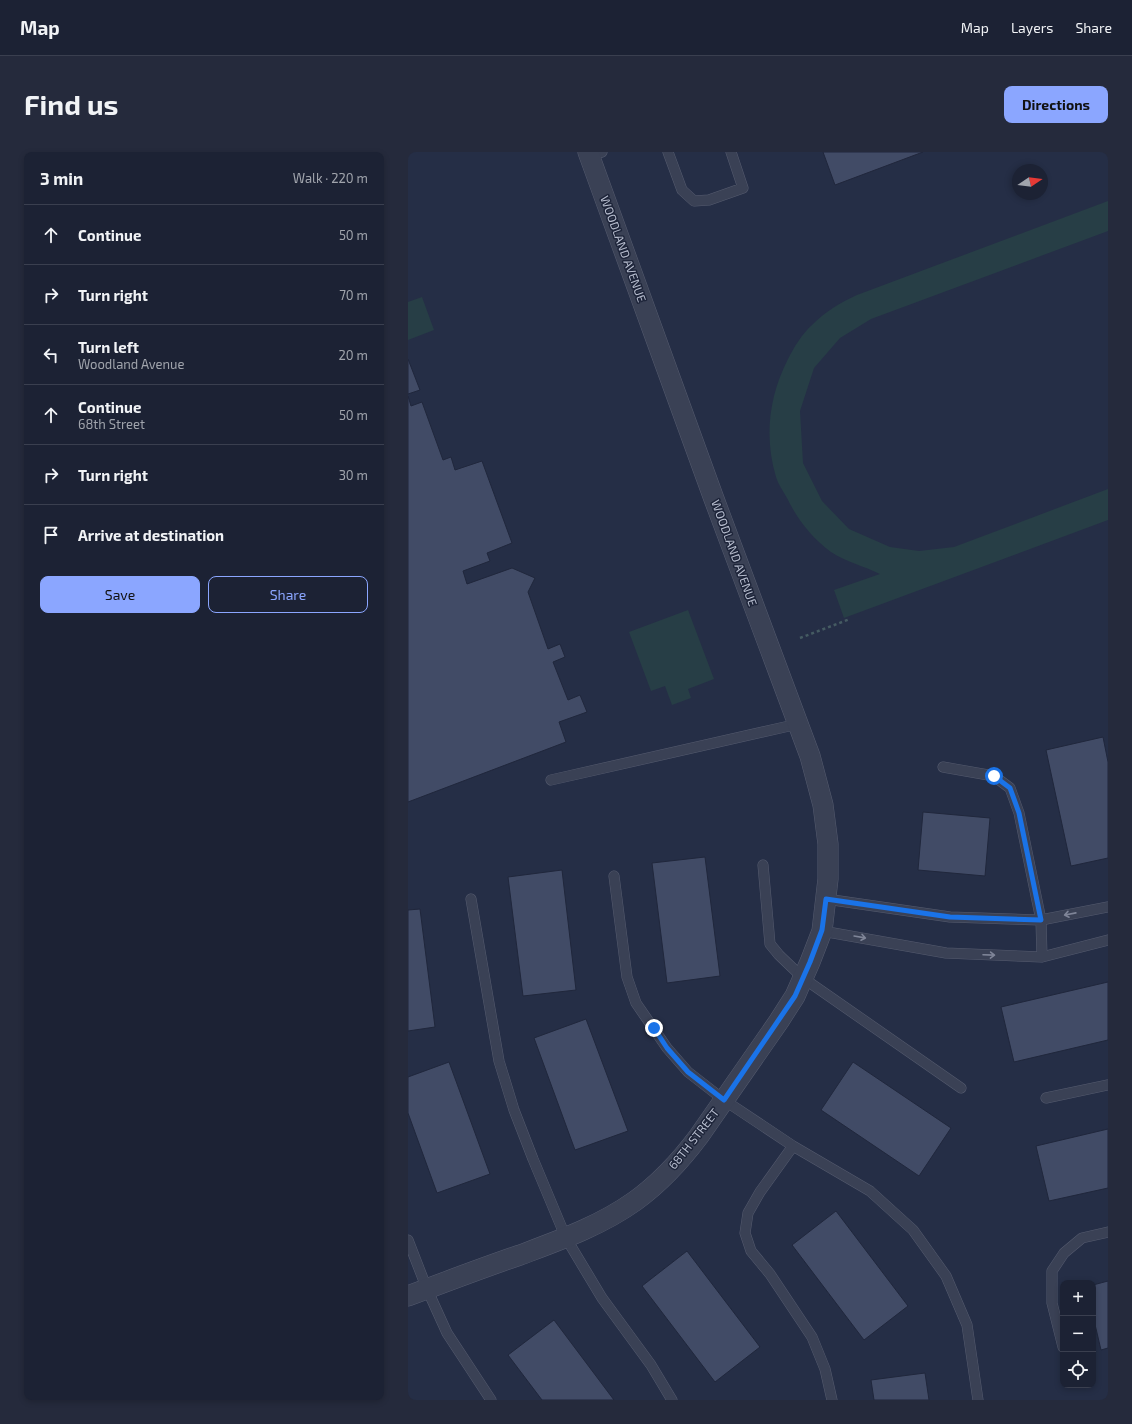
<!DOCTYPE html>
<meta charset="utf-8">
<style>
:root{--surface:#1c2234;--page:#252a3c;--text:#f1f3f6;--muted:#a0a4ac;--line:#3a3f4f;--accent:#8ba6ff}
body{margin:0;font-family:"Exo 2",sans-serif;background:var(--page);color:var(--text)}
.controls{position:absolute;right:12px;bottom:12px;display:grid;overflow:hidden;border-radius:8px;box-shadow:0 2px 6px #0003}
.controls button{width:36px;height:36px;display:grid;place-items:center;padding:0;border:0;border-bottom:1px solid var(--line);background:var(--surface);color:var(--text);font:20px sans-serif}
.compass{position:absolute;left:604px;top:12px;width:36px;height:36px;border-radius:50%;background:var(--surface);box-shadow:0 2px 6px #0003;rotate:77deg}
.stop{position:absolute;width:12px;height:12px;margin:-9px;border:3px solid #1a73e8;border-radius:50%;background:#fff}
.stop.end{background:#1a73e8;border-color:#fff;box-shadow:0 1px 4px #0008}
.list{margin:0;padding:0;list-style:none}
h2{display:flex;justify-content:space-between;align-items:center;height:52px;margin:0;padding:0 16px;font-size:17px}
h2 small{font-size:13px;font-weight:400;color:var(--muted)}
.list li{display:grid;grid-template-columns:26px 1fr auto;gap:12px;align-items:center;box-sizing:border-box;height:60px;padding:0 16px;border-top:1px solid var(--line)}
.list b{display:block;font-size:15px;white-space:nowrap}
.list p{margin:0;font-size:13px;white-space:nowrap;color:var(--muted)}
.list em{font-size:13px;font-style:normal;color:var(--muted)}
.actions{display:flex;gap:8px;padding:12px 16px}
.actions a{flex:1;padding:9px 0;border:1px solid var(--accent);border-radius:8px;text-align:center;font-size:14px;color:var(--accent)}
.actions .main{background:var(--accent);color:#111}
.icon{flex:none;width:22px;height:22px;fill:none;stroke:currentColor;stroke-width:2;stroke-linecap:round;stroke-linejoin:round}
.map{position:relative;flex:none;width:700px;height:1248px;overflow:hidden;border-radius:8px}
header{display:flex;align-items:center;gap:24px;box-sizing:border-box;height:56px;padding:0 20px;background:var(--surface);border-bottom:1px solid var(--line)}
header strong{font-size:19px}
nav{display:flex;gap:22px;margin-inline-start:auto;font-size:14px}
.intro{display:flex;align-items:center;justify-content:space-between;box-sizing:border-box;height:96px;padding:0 24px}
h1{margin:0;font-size:28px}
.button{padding:10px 18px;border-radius:8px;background:var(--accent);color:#111;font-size:14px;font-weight:700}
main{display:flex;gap:24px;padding:0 24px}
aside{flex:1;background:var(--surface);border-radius:8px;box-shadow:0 2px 6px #0003}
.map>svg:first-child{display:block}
.green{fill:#273e46}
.building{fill:#414b66;stroke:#20273c}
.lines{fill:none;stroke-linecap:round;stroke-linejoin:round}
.lane-casing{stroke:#555b6f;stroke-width:11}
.street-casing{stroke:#555b6f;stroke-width:21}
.path{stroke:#455b62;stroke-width:2.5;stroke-dasharray:3 3;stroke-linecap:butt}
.lane{stroke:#3a4155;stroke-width:10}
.street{stroke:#3a4155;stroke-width:20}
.oneway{stroke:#7f8598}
.route{stroke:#1a73e8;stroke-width:5}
.labels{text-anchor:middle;stroke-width:3;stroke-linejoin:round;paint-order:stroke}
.street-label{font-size:12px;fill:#b7bdce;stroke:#1e253a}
</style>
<header>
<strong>Map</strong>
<nav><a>Map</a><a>Layers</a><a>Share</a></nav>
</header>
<div class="intro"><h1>Find us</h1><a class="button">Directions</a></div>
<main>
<aside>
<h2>3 min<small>Walk · 220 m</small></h2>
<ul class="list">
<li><svg class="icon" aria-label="ahead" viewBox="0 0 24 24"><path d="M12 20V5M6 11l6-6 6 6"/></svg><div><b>Continue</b></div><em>50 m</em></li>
<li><svg class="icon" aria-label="right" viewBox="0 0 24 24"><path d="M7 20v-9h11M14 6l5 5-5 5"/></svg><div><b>Turn right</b></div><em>70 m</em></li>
<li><svg class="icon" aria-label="left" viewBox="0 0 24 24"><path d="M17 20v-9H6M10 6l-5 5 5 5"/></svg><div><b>Turn left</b><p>Woodland Avenue</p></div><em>20 m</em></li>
<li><svg class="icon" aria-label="ahead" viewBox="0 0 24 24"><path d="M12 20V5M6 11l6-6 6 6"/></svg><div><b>Continue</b><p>68th Street</p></div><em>50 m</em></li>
<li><svg class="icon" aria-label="right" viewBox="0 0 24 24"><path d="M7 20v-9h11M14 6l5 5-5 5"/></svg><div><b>Turn right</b></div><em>30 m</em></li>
<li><svg class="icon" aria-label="arrive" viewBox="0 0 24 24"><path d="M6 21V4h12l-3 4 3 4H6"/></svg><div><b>Arrive at destination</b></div></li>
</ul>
<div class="actions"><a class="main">Save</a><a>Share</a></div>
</aside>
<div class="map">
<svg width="700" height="1248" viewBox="0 0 700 1248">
<rect width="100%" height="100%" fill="#252e46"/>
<path class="green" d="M700,49V79L463,167L432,186L406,216L392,259L395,311L414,349L441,377L482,395L511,399L546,395L700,337V368L436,466L426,438L472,422C456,414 438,410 423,400C404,386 389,367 379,346C375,339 370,332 368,325C356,285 361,244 380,207C386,195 394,182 404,173C418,159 432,151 449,143Z
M14,145L26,178L0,188V150Z
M280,458L306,527L280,537L283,546L264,553L257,534L243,539L221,480Z"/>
<path class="building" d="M415,0H515L427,33Z
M0,207L12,238L0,242Z
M0,244L3,254L14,250L35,308L43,305L47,318L74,309L104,391L79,401L82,409L55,419L59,432L104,416L127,426L120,440L140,497L152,492L157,505L145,510L160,548L172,543L179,560L151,570L158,590L0,650Z
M695,585L700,610V706L663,714L638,598Z
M515,660L582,666L577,724L510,718Z
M297,705L312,824L259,831L244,711Z
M154,718L168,838L115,844L100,725Z
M12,757L27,875L0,879V758Z
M700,830V888L606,910L593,855Z
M178,867L220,979L167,998L126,886Z
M41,910L82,1022L29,1041L0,961V925Z
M445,910L543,976L511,1024L413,958Z
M700,977V1036L641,1049L628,994Z
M428,1059L500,1154L456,1188L384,1093Z
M279,1099L352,1195L307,1230L234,1134Z
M700,1129V1196L693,1198L685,1164V1133Z
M146,1168L206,1248H134L100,1203Z
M517,1221L521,1248H466L463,1228Z"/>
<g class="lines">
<defs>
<path id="lane" d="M260,0L274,38L286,49L301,48L335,36L323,0
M182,4L194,0
M535,615L586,624L602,636L611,661L633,768L634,805
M143,628L390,572
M355,713L362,792L371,803L395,826L553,936
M206,724L219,825L228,851L259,896L280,920L316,948L385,994L462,1039L505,1078L538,1124L559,1173L570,1248
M63,747L91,909L106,958L125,1007L158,1086L194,1146L243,1213L264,1248
M418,747L542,765L633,768L700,755
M414,779L538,801L634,805L700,788
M638,946L700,933
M385,994L352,1040L340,1061L337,1081L343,1099L362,1122L404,1185L417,1217L424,1248
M0,1088L19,1137L39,1181L83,1248
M655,1195L644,1151V1119L656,1101L674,1086L700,1080"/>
<path id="street" d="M0,1144C37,1130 74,1116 112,1103C152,1088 192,1074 227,1049C252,1031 273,1008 291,984L371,869L387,844L402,810L414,779L420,727V692L415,653L402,604L306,347L180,0"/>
</defs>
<use href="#lane" class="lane-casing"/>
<use href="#street" class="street-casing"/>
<path class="path" d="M392,486L442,467"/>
<use href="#lane" class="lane"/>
<use href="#street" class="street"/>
</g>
<defs><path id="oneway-shaft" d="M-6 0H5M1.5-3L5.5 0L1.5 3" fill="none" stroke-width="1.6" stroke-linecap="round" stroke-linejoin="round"/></defs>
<g class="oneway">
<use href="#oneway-shaft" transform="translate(662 762) rotate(169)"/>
<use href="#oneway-shaft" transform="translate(452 785) rotate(10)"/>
<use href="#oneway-shaft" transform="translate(581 803) rotate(2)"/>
</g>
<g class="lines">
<path class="route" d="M246,876L259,896L280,920L316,948L387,844L402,810L414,778L418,747L542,765L633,768L611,661L602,636L586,624"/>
</g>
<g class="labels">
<g class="street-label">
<text transform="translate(215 97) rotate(70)" y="4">WOODLAND AVENUE</text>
<text transform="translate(326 401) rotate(70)" y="4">WOODLAND AVENUE</text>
<text transform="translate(286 987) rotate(-52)" y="4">68TH STREET</text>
</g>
</g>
</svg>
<div class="controls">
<button>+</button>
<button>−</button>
<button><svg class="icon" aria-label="locate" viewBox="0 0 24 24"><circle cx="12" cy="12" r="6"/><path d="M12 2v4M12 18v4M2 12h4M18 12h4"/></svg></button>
</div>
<svg class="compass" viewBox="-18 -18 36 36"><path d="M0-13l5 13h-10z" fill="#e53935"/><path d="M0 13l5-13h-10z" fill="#a0a4ac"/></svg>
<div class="stop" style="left:586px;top:624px"></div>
<div class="stop end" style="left:246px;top:876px"></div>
</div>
</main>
